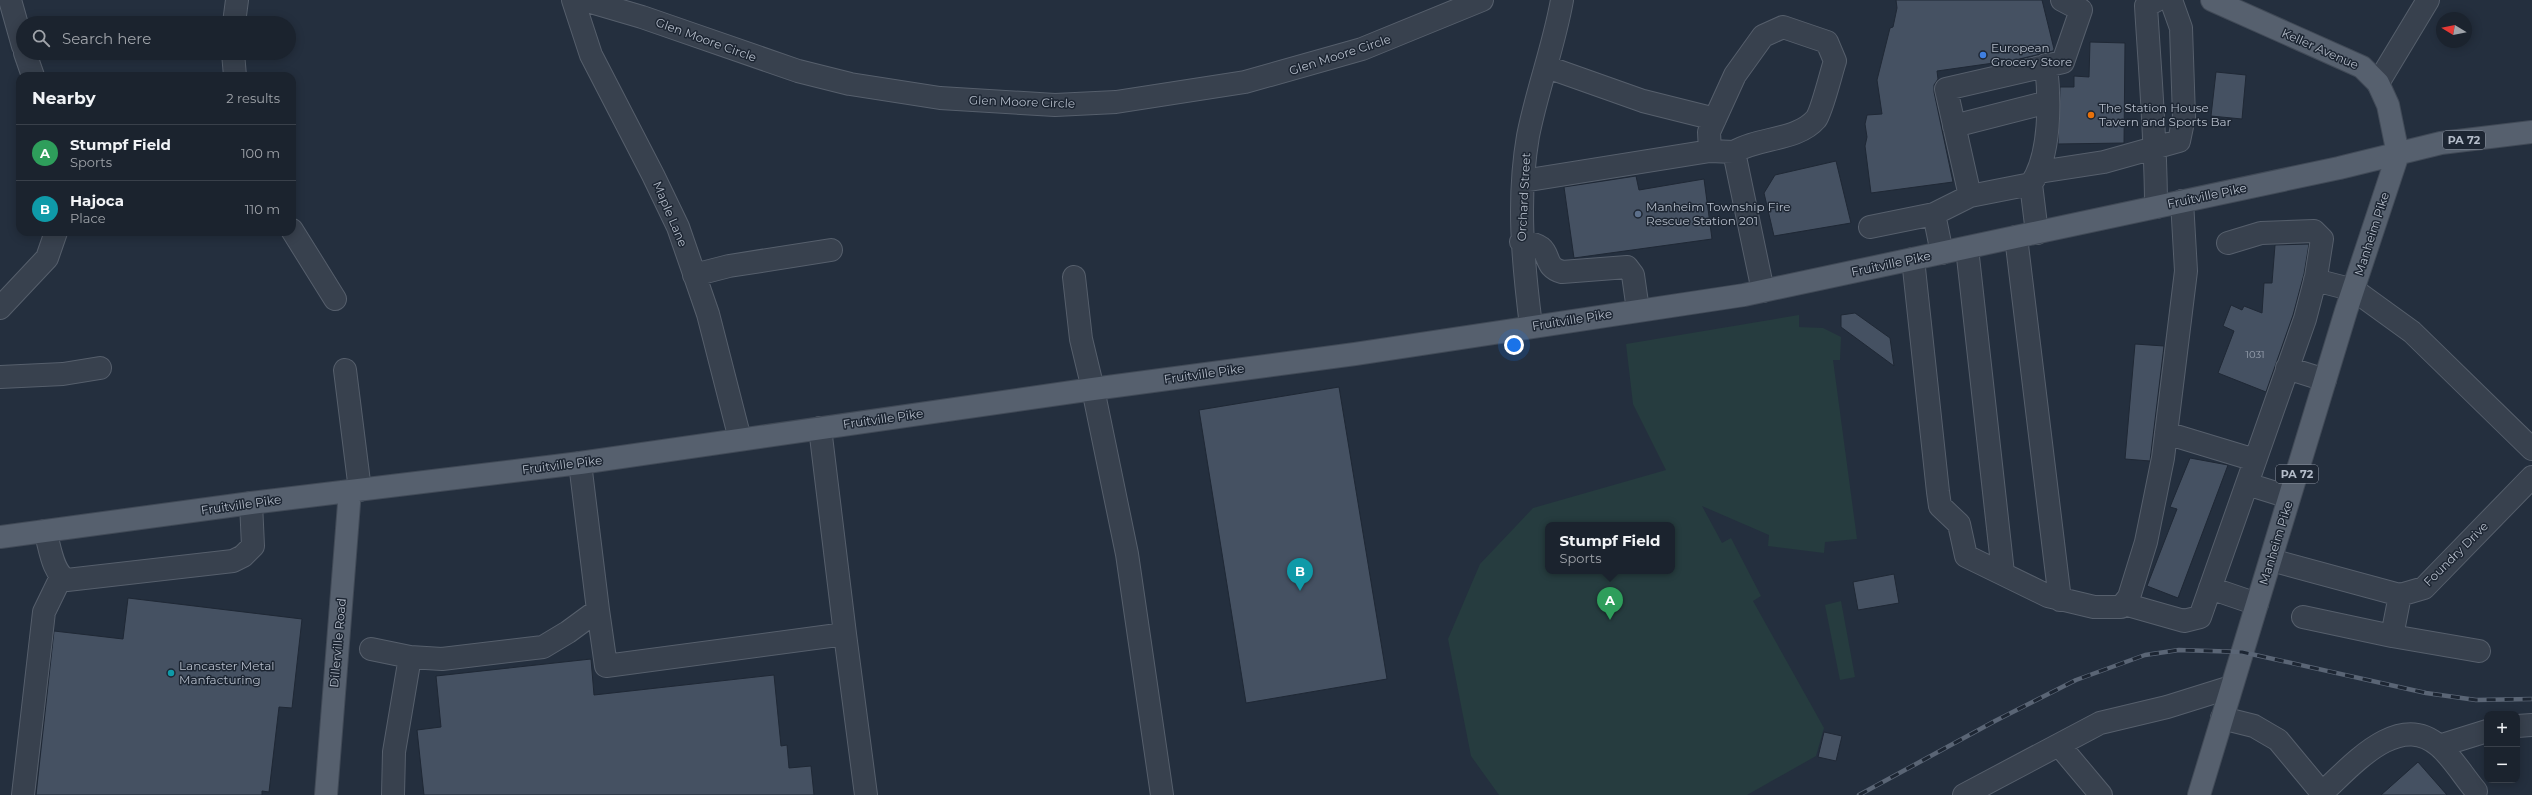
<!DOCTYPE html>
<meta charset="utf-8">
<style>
:root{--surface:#1b232e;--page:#242b36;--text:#f1f3f6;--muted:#a0a4aa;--line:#39404a;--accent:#db2777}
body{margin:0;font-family:Montserrat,sans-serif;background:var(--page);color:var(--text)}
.controls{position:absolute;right:12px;bottom:12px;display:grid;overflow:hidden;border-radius:8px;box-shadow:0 2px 10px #0003}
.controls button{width:36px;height:36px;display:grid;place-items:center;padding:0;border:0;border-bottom:1px solid var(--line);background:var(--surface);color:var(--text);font:20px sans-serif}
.compass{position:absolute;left:2436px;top:12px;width:36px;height:36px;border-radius:50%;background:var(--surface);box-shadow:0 2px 10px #0003;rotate:280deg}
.you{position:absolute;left:1514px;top:345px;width:14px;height:14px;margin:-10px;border:3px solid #fff;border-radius:50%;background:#1a73e8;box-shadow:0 0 0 6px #1a73e833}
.badge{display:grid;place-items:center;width:26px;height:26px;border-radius:50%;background:var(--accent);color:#fff;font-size:13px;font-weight:700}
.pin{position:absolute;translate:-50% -33px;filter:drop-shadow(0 1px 2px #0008)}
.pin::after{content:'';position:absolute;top:21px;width:14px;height:12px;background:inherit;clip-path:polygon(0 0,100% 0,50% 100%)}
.popup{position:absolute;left:1545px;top:522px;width:130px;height:52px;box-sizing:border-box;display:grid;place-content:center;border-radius:8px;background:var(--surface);filter:drop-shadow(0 1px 3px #0005);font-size:13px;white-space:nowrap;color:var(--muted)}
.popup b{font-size:15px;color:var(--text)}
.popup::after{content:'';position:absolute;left:50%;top:100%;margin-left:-8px;border:8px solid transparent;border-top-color:var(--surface)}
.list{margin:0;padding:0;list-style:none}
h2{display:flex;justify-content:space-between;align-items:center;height:52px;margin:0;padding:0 16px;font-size:17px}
h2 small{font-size:13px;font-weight:400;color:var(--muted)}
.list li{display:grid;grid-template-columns:26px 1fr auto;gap:12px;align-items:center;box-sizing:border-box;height:56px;padding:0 16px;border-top:1px solid var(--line)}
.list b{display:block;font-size:15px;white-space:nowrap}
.list p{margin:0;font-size:13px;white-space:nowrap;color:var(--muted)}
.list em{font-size:13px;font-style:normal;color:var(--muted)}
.icon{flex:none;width:22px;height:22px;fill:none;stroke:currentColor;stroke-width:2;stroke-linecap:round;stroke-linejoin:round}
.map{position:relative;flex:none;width:2532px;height:795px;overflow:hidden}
.search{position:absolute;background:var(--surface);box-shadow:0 2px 10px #0003;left:16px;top:16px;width:280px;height:44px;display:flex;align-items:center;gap:10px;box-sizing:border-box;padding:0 14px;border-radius:22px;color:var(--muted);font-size:15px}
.panel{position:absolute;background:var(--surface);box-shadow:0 2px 10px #0003;left:16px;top:72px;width:280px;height:164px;border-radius:12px}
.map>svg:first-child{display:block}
.green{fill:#263c3f;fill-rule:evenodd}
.building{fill:#455162;stroke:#1f2835}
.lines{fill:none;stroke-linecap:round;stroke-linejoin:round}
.minor-casing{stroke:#565f6c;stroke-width:24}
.major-casing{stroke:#414a57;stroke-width:24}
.minor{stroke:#38414e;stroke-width:22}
.major{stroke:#56606e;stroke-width:22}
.rail-casing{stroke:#5a6575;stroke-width:4.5}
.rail{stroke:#1d2633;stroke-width:3;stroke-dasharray:9;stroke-linecap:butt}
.shop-dot{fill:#3f7fe0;stroke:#1d2633;stroke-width:1.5}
.food-dot{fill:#e8710a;stroke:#1d2633;stroke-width:1.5}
.service-dot{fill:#5c6f8a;stroke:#1d2633;stroke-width:1.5}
.culture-dot{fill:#0f9aa8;stroke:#1d2633;stroke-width:1.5}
.labels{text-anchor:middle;stroke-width:3;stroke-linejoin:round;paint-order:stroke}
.number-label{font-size:10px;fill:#98a1af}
.shield{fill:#1d2633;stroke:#878f9c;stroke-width:1}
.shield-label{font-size:11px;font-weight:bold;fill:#b4bcc9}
.street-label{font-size:12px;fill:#b4bcc9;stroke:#1d2633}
.poi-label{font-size:12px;fill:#b4bcc9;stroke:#1d2633;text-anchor:start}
</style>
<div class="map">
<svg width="2532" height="795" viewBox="0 0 2532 795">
<rect width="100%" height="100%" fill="#242f3e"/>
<path class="green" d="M1799,315V327L1823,328L1841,337L1840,360H1833L1857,539L1825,542L1824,553L1768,546L1769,535L1702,506L1722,543L1731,538L1761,596L1753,601L1824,728L1816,756L1747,795H1499L1471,756L1448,639L1480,564L1533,508L1666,470L1633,404L1626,344ZM1548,525H1672V571H1548Z
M1841,601L1855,677L1840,680L1825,605Z"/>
<path class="building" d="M1896,0H2042L2054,49L2053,51L2015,60L1937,71L1938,79L1934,85V92L1953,182L1871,193L1865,146L1867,137L1865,124L1867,115L1882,114L1877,80L1890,28L1893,27L1897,8Z
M2090,42L2125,43L2124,143L2058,144L2060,87H2074V76L2089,77Z
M2216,72L2246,75L2242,119L2211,116Z
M1836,161L1851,223L1774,236L1764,193L1775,175Z
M1636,176L1639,190L1704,179L1712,239L1574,258L1564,187Z
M2309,244L2304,274L2293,315L2266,392L2218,373L2234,331L2223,326L2231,305L2242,310L2244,306L2262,313L2264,283H2272L2275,245Z
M1855,313L1890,338L1894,366L1841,327V315Z
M2135,344L2164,346L2150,461L2125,459Z
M1339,387L1387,679L1246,703L1199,410Z
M2190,458L2228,465L2178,598L2147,586L2177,509L2170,507Z
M1894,574L1899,603L1858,610L1853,582Z
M128,598L302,619L292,708L279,707L269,792L262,791V795H36L54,631L123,639Z
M591,659L594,695L774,675L781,746L787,745L789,768L811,766L814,795H424L417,730L441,727L436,676Z
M1824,732L1842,736L1836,761L1818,757Z
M2418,762L2447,795H2381Z"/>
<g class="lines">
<defs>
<path id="minor" d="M10,0L23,46
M573,0L591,55L653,175L678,227L708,314L740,439
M584,0L642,17L798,71L850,84L940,98L1055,105L1116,102L1245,82L1362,49L1482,0
M234,23L237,0
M25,53L33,76
M233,53L235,76
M1547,67L1643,101L1715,119
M2378,83L2428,0
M1954,126L2048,102
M1734,152L1710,151L1709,132L1735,75L1763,36L1783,27L1827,42L1835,61C1831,73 1822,111 1816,119C1797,141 1759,137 1734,152L1763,291
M2039,172L2104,162L2179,141L2184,117L2181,28L2171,0
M1523,181L1710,151
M2031,184L2037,233
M1970,196L1946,89L2063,62L2081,10L2062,0
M2156,207C2156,140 2150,73 2146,6L2157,0
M1934,214L1942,253
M1870,227L1934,214L1970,196L2031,184C2051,155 2050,100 2046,65
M292,230L335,299
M2016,237L2060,600
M1521,242C1558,244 1538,266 1562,272L1627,267L1633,275L1638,310
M1967,248L2003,573
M1913,259L1938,492L1940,506L1959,524L1966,556L2048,596L2094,607H2121L2129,597L2146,542L2163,458L2186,271L2182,201
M694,275L729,266L831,250
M1074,277L1081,339L1093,389L1127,554L1162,795
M2315,280L2354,290L2412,332L2532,449
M0,308L47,258L56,232
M1531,326C1523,262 1517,200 1528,136C1537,90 1554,46 1562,0
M2287,368L2325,380
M345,370L360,490
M0,377L63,374L100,368
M2166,433L2255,460
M2247,484L2289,497
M45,531C50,546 52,573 67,580L233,561L243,556L253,546L251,503
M2271,560L2400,595L2424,588L2532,477
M2210,588L2257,604
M2124,604L2184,621L2200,617L2305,319L2316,277L2322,239L2314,231L2261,233L2228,243
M598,610L606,666L845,634L820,428
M2303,617L2392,636L2400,595
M845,634L866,795
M2392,636L2479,651
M371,649L410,657L394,752L393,795
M410,657L442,659L543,647L568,632L598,610L580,463
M2222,718L2254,726L2278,740L2322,793C2351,767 2398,710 2439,746C2453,758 2464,777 2476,791
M2517,726L2532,725
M2059,745L2101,795
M2439,746L2487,731
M23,795L44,612L61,577
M1964,795L2100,723L2167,707L2231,687"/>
<path id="major" d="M0,537L251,503L580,463L1093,389L1355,354L1744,295L2339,168L2441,143L2532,132
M326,795L350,491
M2199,795L2346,311L2398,154L2388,105L2378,83L2362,67L2212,0"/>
</defs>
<use href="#minor" class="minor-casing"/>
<use href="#major" class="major-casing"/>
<use href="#minor" class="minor"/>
<use href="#major" class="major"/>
<defs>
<path id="rail" d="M1859,795L1995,721L2076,680L2145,655L2179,650L2242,652L2426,693L2476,700L2532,699"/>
</defs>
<use href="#rail" class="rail-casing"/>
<use href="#rail" class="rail"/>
</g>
<circle class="shop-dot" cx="1983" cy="55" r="4"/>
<circle class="food-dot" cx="2091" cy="115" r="4"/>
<circle class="service-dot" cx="1638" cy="214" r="4"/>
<circle class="culture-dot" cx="171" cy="673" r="4"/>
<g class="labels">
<g class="number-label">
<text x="2255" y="358">1031</text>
</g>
<g class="shield">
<rect x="2443" y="131" width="42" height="18" rx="3"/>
<rect x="2276" y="465" width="42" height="18" rx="3"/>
</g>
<g class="shield-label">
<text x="2464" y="144">PA 72</text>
<text x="2297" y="478">PA 72</text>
</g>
<g class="street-label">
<text transform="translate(706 40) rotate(20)" y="4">Glen Moore Circle</text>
<text transform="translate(2320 49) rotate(24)" y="4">Keller Avenue</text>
<text transform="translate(1340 55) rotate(-18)" y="4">Glen Moore Circle</text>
<text transform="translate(1022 102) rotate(2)" y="4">Glen Moore Circle</text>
<text transform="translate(2207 196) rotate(-12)" y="4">Fruitville Pike</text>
<text transform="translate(1524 197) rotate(-87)" y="4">Orchard Street</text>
<text transform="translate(670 214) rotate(67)" y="4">Maple Lane</text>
<text transform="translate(2372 234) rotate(-72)" y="4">Manheim Pike</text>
<text transform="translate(1891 264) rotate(-12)" y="4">Fruitville Pike</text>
<text transform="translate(1572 320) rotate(-9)" y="4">Fruitville Pike</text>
<text transform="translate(1204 374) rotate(-8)" y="4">Fruitville Pike</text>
<text transform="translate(883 419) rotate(-8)" y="4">Fruitville Pike</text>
<text transform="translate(562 465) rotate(-7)" y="4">Fruitville Pike</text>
<text transform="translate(241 505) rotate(-8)" y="4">Fruitville Pike</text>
<text transform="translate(2276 543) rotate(-73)" y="4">Manheim Pike</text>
<text transform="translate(2456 554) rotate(-45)" y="4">Foundry Drive</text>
<text transform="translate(338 643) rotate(-85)" y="4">Dillerville Road</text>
</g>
<g class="poi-label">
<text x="1991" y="52">European<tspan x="1991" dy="14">Grocery Store</tspan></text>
<text x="2099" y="112">The Station House<tspan x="2099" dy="14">Tavern and Sports Bar</tspan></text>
<text x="1646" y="211">Manheim Township Fire<tspan x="1646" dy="14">Rescue Station 201</tspan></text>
<text x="179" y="670">Lancaster Metal<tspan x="179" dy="14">Manfacturing</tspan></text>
</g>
</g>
</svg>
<div class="controls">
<button>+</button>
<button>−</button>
</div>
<svg class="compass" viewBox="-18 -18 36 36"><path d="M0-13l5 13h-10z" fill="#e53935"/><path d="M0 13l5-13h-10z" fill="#a0a4aa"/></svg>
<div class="you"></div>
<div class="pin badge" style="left:1610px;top:620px;background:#2e9e5b">A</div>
<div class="popup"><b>Stumpf Field</b>Sports</div>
<div class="pin badge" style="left:1300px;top:591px;background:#0f9aa8">B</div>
<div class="search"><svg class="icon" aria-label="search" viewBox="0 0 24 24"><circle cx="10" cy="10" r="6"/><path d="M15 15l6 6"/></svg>Search here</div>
<section class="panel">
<h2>Nearby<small>2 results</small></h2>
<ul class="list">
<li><span class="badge" style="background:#2e9e5b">A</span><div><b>Stumpf Field</b><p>Sports</p></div><em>100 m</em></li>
<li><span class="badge" style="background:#0f9aa8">B</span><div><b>Hajoca</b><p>Place</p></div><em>110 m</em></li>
</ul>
</section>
</div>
